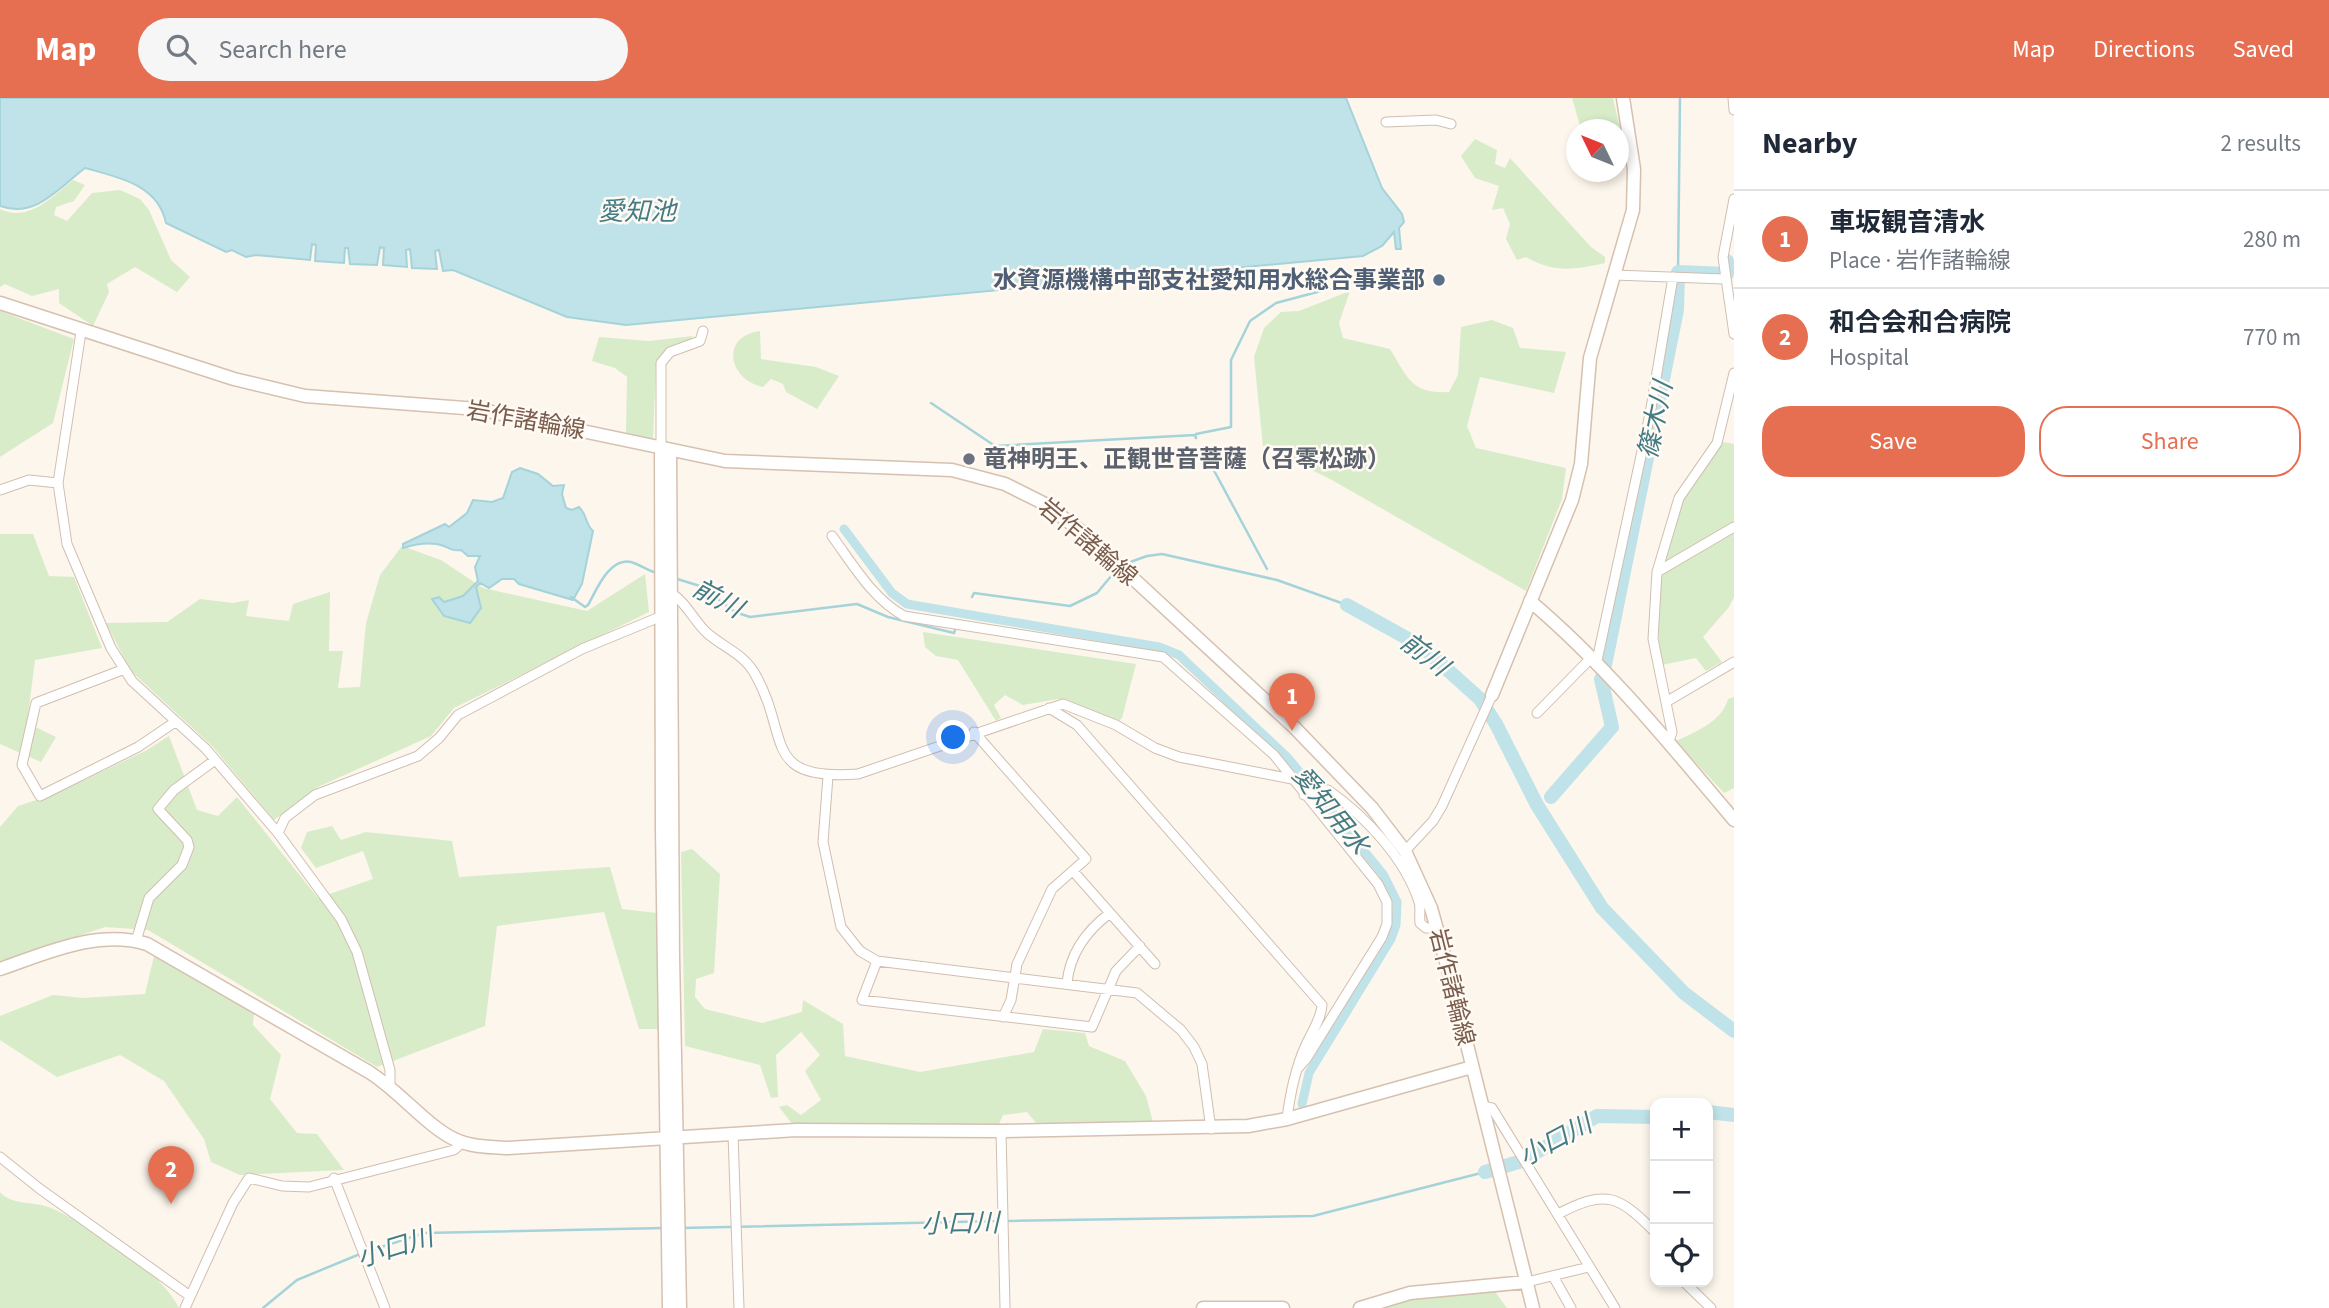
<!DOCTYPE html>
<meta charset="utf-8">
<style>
:root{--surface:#fff;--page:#f6f6f7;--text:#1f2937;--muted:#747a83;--line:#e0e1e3;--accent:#e76f51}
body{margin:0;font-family:"Source Sans 3","Noto Sans JP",sans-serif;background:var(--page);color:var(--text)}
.controls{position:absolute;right:21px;bottom:21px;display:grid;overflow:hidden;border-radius:14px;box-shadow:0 4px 10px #0003}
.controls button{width:63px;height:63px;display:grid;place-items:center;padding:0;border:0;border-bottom:2px solid var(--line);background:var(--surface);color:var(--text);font:35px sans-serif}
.compass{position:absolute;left:1566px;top:21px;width:63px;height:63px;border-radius:50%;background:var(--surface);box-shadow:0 4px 10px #0003;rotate:313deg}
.you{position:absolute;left:954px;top:640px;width:24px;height:24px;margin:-18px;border:5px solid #fff;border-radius:50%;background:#1a73e8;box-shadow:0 0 0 10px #1a73e833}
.badge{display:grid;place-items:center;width:46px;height:46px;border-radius:50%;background:var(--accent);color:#fff;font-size:23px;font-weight:700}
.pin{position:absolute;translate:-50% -58px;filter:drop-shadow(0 2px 4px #0008)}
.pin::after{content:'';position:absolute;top:37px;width:24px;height:21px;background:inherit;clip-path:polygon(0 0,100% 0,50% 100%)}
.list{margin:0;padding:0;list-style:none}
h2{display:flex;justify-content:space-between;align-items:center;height:91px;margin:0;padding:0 28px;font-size:30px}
h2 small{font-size:23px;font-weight:400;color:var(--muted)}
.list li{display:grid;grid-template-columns:46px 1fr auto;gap:21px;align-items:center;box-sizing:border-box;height:98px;padding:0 28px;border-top:2px solid var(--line)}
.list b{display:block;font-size:26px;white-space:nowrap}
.list p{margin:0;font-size:23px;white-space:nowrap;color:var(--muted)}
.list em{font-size:23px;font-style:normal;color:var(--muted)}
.actions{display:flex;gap:14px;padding:21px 28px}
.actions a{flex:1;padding:16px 0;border:2px solid var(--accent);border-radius:28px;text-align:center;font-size:24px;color:var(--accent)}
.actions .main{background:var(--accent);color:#fff}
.icon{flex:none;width:38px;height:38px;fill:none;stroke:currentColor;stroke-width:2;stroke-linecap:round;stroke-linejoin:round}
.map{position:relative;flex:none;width:1734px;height:1210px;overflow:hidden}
header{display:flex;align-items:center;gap:42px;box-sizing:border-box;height:98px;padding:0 35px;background:var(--accent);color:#fff}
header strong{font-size:33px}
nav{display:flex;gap:38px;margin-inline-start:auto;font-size:24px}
.search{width:490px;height:63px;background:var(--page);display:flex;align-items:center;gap:18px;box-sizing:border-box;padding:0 24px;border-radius:38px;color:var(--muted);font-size:26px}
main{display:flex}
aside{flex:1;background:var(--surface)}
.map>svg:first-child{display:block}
.green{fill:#d8ecc9}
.water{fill:#bfe3e8;stroke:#a5d3da;stroke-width:2}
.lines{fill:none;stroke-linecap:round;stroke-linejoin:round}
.stream{stroke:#a5d3da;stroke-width:2.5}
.canal{stroke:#bfe3e8;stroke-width:9}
.river{stroke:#bfe3e8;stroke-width:14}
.street-casing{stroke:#d1beb0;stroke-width:11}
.secondary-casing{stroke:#d6c0b0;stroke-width:15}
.street{stroke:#fff;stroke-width:9}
.secondary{stroke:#fff;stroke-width:12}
.service-dot{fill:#5c6f8a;stroke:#fffaf3;stroke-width:2.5}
.worship-dot{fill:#6b7280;stroke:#fffaf3;stroke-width:2.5}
.labels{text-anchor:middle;stroke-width:5;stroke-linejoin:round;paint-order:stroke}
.service-label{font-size:24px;font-weight:bold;fill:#4e5e75;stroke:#fffaf3;text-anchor:end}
.street-label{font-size:24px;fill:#7a5c4d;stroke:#fffaf3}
.worship-label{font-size:24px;font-weight:bold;fill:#5b616d;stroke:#fffaf3;text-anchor:start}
.water-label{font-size:26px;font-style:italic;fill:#437c86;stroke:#fffaf3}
</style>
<header>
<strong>Map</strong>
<div class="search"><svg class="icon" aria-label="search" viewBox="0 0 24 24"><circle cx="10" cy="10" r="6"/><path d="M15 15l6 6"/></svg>Search here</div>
<nav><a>Map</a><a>Directions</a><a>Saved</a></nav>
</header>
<main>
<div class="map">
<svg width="1734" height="1210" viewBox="0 0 1734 1210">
<rect width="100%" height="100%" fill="#fdf6ec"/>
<path class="green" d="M1572,0H1613L1627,61L1619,62L1618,32L1581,31Z
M1475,41L1497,52L1495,66L1505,70L1510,60L1591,149L1605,159V165C1574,172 1554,175 1526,159L1517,162L1506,141L1510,126L1503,110L1492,112L1499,88L1475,80L1461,58Z
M73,82L85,87L74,103L56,109L54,117L67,123L92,95L120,92L140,101L149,112L171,162L190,179L177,194L135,169L107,186L109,194L93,228L59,205V191L32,198L5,186L0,189V111C28,125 52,99 73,82Z
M1350,193L1339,225L1343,240L1390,251C1408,280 1411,296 1449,294L1458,277L1461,229L1492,222L1513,230L1520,250L1566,254L1554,295L1480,279L1467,328L1476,350L1566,370L1562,401L1526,493L1332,382L1263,348L1254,259L1264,230L1281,214L1299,213Z
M0,213L74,241L53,325L0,359Z
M760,233L761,261L816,269L839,278L817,311L786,294L783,286L771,281L763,289C728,282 720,238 760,233Z
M693,238C687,250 666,250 656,265L653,341L626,335L627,279L615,270L592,263L599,239L649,243Z
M1723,344L1734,346V499L1729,509L1703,539L1722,564L1706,573L1696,560L1662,567C1652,519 1663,442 1684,397C1693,378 1711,360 1723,344Z
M0,436H33L49,478L74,479L102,550L35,562L27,625L56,639L41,664L0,646Z
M402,448L441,462L483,490L587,513L645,476L649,514L454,610L431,638L318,689L274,722L213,649L130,572L106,525L167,524L200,501L233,505L249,502L246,518L289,523L293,506L330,494L329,553H343L338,590L360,589L366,525L380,477Z
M923,534L1136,566L1122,620L1119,623L1058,601L1023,607L1005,597L994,607L1001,620L996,623L958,562L936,558L925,549Z
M1734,599V690L1724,695L1676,643C1695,634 1722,624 1728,601Z
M169,638L197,712L218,718L237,699L318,800L373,781L363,753L316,770L301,750L307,734L332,728L341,742L366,734L452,743L459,779L610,769L622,811L657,815L659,931H639L604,814L497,828L485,928L377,969L148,832L105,829L0,865V729L18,708L57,695L147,652Z
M692,751L720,776L714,875L696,881L695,899L705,911L762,925L802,914L803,902L843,926L845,958L920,974L1034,954L1043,931L1085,935L1089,948L1125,963L1146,998L1153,1024L1037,1026L1027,1014L1003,1017L999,1026L793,1027L779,1009L787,1007L801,1017L821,1002L805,973L820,957L801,934L776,957L778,999L771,1000L760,967L685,948L681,754Z
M154,858L254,916L253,927L281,957L270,1001L297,1035L317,1036L344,1072L240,1077L211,1064L204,1041L164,983L120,957L57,979L0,942V918L53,897L83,900L145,896Z
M0,1094C12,1108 35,1103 51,1110C89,1127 161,1173 179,1210H0Z
M1493,1191L1507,1210H1374L1415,1201Z"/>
<path class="water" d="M0,0H1346L1382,90L1402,116L1404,124L1399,130L1401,151H1396L1394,134L1382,148L1363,158L626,227L567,219L453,172L443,173L439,152L435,153L437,171L412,170L410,151L406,152L407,169L383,167L384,150L380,149L377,167L350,166L348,150H345L344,165L315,163L316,147L312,146L310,162L256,157L246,159L232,152L226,154L166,125C158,86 117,79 85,70C59,90 35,121 0,108Z
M520,370L538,376L553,388L564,387L562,396L566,410L572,412L579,409C587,416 585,426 593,433L582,486L573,502L519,486L514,481H502L489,490L480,485L476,489L481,510L470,525L444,518L432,501L439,499L444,504L463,498L478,483L475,469L480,458H468L461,452C453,453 451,451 444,448C430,443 416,446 403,450V446L445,426L449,429L467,415L473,402L492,404L503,400L512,374Z"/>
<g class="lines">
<path class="stream" d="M1678,174L1680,0
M931,305L995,348L1195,337L1196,340
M1196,336L1231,329V262L1250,223L1276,205L1351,185
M1203,352L1267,471
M1122,467L1147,458L1162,456L1277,482L1347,507
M674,480L700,488L735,514L750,519L857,506L888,519L954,535L955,532
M571,499L585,509L588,507C596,493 609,459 631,464C639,466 648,473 657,475
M972,499L974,495L1070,508L1097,495L1117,471
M1007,1123L1313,1118L1485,1074
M681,1130L1000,1123
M366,1154L424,1135L664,1130
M263,1210L297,1182L360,1156"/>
<path class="canal" d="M844,431L892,495L907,506L1159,549L1179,557L1288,660L1383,776L1397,804L1396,827L1391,841L1309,975L1302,1006"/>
<path class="river" d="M1347,507L1421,548L1480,601L1496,626L1537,707L1602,810L1684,895L1734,933
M1605,567L1677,212L1678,174L1727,176V163
M1551,699L1612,629L1601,581
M1708,1014L1734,1017
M1485,1074L1522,1063L1597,1018L1655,1019"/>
<defs>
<path id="street" d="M1733,0L1734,12
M1386,24L1436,22L1451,26
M1734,101L1723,159L1734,236
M1614,177L1724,181
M81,234L58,385L67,446L111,550L132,583L206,651L278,735L341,821L357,854L390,972V987
M661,350V265L670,254L700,243L703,233
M0,392L29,382L58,385
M832,438C854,468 872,500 904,518L1163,559L1274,657L1378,786L1387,804V826L1382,839L1306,961L1298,970
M1657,474L1734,429
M671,495C687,505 693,522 707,535C723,549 744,556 755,576C791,639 760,683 858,676L1063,606L1116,627L1155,650L1179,659L1292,681
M1596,567L1650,316L1673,179
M122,572L36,605L22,667L40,698L138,649L175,624
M1666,604L1734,564
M1049,610L1077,627L1322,907C1321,922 1311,935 1305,949C1295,972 1290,996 1287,1021
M1537,615L1590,561
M974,634L1086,761L1052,791L1017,866L1011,902L1003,919
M1669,643L1672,634L1653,541L1657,474L1679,400L1717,345L1734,275
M828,678L823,744L841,829L860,853L877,863L1137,895L1181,932L1194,949L1202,966L1211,1031
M1304,697L1328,692C1365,718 1405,760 1419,804C1421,810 1419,818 1420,825L1426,830H1437
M278,735L285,720L315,697L418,658L439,640L458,617L582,551L662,518
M1405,753L1433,723L1442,708L1492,597
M1073,773L1155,866
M136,843L149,800L182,767L189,749L187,742L158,711L174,692L215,662
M877,863L862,902L1092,929L1116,873L1140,848
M1067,885C1070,855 1086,833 1110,815
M1482,1008L1492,1010L1615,1210
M1001,1033L1005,1210
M733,1036L739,1210
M0,1059L40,1091L190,1198
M334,1080L385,1210
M1558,1116C1606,1091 1618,1097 1655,1134
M1553,1178L1571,1210
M1527,1184L1589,1169
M1684,1184L1711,1210
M185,1210L233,1105L249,1080L282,1088L309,1089L454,1052L463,1044"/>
<path id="secondary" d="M0,205L234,281L305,298L478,311L725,363L952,372L1005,386L1045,406L1086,437L1294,629L1372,710L1405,753L1431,810L1448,871L1533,1210
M661,350L662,732L669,1210
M670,352L673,858L680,1210
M1530,503C1606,567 1670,646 1734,722
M1492,597L1572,402L1581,366L1590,260L1633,112L1634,71L1623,0
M0,871C47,855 97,831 147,846L369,974C398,992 427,1028 454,1041C471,1049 489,1049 508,1050L796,1032L1001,1033L1248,1028L1287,1021L1472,969
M1203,1210H1283
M1360,1210L1410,1195L1527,1184"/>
</defs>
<use href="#street" class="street-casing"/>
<use href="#secondary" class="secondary-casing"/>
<use href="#street" class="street"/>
<use href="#secondary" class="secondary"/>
</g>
<circle class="service-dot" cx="1439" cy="182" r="7"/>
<circle class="worship-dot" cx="969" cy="361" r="7"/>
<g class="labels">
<g class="service-label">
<text x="1425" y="190">水資源機構中部支社愛知用水総合事業部</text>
</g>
<g class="street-label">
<text transform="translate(526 322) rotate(10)" y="8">岩作諸輪線</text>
<text transform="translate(1088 444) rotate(40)" y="8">岩作諸輪線</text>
<text transform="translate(1452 889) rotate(76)" y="8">岩作諸輪線</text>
</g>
<g class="worship-label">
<text x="983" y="369">竜神明王、正観世音菩薩（召零松跡）</text>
</g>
<g class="water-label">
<text x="637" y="122">愛知池</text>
<text transform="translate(1655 322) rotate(-78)" y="9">篠木川</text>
<text transform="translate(718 500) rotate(28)" y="9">前川</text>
<text transform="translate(1425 556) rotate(37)" y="9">前川</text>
<text transform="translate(1331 712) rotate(51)" y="9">愛知用水</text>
<text transform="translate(1555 1042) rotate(-28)" y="9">小口川</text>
<text transform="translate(960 1125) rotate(-1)" y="9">小口川</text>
<text transform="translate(395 1149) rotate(-17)" y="9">小口川</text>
</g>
</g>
</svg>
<div class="controls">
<button>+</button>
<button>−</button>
<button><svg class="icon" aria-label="locate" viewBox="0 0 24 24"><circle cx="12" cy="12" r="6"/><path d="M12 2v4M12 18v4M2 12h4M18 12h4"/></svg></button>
</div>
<svg class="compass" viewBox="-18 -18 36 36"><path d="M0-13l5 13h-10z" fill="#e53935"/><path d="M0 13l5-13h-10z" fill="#747a83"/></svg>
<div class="you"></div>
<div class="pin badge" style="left:1292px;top:633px">1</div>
<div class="pin badge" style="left:171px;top:1106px">2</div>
</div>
<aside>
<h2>Nearby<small>2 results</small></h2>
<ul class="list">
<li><span class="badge">1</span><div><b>車坂観音清水</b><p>Place · 岩作諸輪線</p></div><em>280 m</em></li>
<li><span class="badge">2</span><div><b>和合会和合病院</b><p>Hospital</p></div><em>770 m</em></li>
</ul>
<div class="actions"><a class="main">Save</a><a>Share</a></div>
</aside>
</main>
